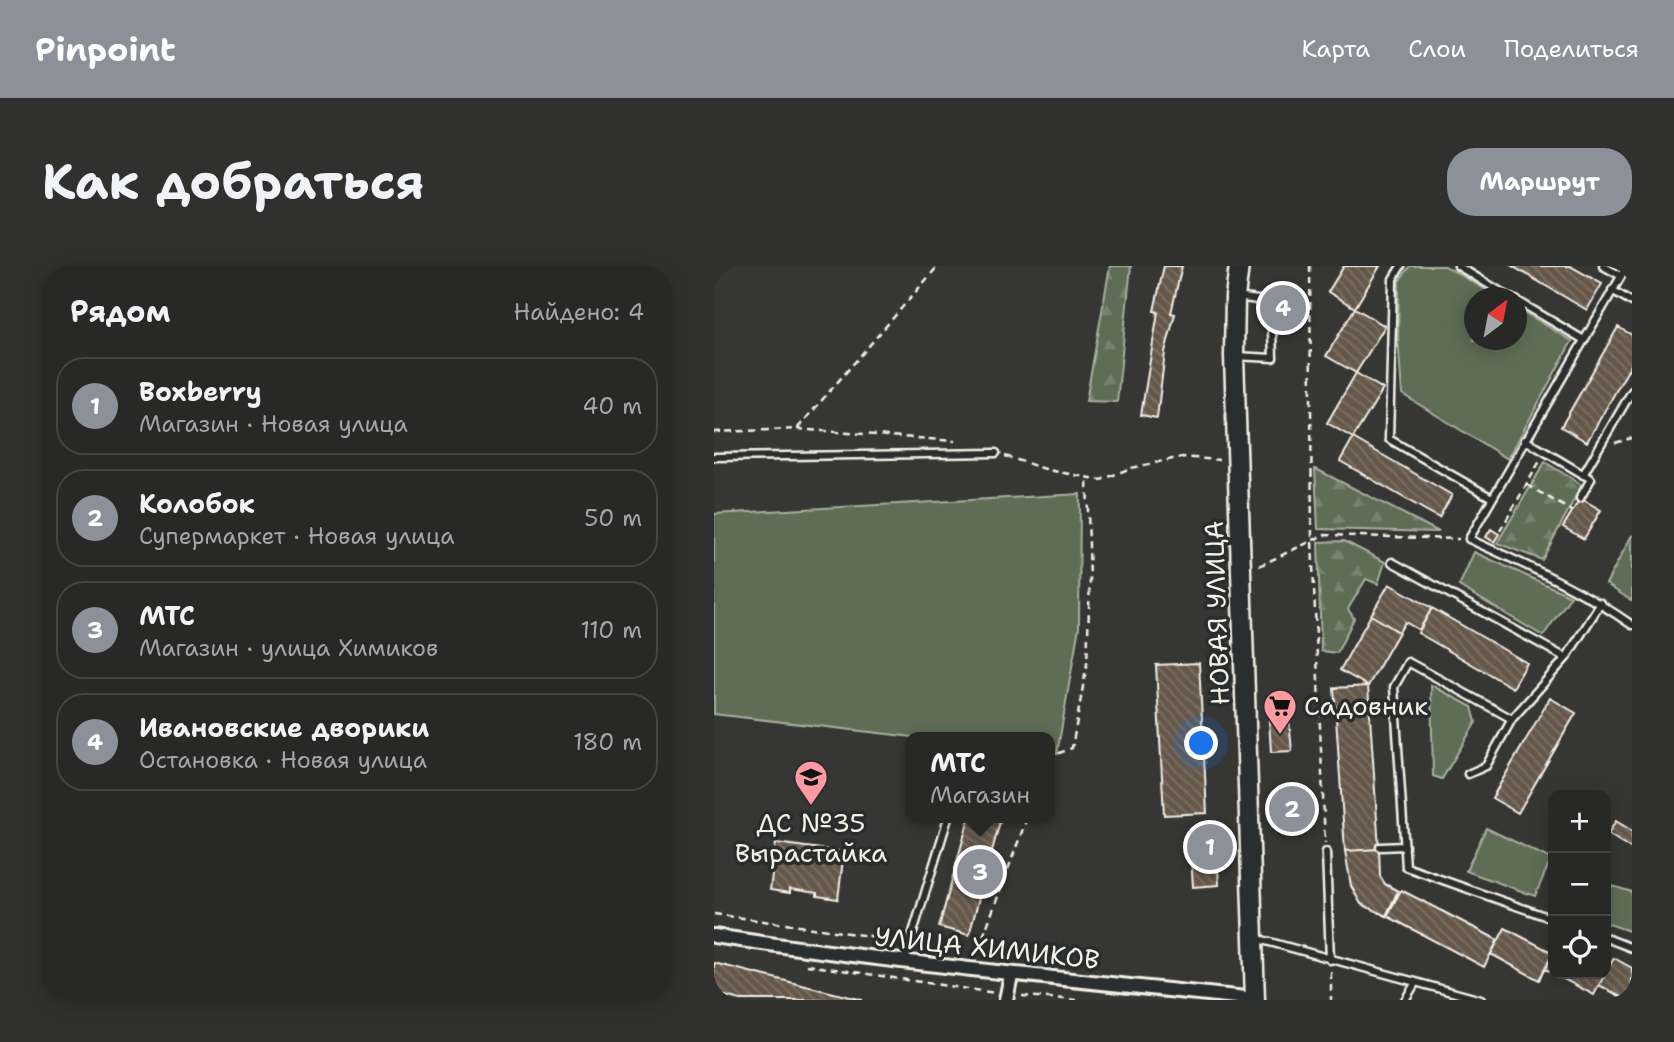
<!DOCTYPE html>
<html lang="ru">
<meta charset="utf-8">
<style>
:root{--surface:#282827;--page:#30302f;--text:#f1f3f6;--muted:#a5a6a7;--line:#444;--accent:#8c9099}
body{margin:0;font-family:"Shantell Sans",sans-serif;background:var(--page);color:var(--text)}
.controls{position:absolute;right:21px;bottom:21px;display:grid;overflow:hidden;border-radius:14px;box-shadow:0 4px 18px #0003}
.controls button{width:63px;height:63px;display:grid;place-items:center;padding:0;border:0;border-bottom:2px solid var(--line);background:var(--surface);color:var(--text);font:35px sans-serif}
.compass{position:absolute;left:750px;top:21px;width:63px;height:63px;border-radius:50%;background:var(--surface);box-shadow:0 4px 18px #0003;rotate:32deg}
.you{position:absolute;left:488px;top:478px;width:24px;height:24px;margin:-18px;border:5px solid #fff;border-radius:50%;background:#1a73e8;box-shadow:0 0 0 10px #1a73e833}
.badge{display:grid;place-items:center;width:46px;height:46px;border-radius:50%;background:var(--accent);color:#fff;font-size:23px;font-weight:700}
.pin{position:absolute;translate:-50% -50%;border:4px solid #fff;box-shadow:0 2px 7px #0006}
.popup{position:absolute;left:191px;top:466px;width:150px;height:91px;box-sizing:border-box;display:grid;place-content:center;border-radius:14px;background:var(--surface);filter:drop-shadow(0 2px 5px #0005);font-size:23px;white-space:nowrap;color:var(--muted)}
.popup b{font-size:26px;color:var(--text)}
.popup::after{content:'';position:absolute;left:50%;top:100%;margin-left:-14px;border:14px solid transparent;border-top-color:var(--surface)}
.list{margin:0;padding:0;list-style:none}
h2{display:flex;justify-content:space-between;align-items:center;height:91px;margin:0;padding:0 28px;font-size:30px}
h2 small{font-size:23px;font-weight:400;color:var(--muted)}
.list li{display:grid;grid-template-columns:46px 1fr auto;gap:21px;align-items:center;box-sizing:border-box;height:98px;margin:0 14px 14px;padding:0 14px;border:2px solid var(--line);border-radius:28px}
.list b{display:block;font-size:26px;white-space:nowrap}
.list p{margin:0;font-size:23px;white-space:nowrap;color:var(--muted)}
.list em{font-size:23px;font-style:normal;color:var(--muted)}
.icon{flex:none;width:38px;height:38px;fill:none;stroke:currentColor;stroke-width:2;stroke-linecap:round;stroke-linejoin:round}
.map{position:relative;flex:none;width:918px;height:734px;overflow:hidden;border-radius:28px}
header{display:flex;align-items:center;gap:42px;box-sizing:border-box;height:98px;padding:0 35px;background:var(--accent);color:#fff}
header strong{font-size:33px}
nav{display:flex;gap:38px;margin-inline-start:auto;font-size:24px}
.intro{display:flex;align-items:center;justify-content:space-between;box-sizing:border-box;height:168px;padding:0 42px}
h1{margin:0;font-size:49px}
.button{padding:18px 32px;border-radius:28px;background:var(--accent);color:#fff;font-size:24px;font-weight:700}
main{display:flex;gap:42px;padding:0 42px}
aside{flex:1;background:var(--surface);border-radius:28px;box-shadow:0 4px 18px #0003}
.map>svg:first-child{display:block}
.forest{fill:url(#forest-firs);stroke:#aaaf9f;stroke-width:2}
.green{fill:#5f6d56;stroke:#aaaf9f;stroke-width:2}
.building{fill:url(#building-back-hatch);stroke:#f4f1e8;stroke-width:2}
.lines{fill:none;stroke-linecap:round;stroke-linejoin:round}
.lane-casing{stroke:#f4f1e8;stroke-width:11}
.street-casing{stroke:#f4f1e8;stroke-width:18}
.secondary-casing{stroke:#f4f1e8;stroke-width:23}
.path{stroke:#f4f1e8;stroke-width:2.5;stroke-dasharray:7 5;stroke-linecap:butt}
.lane{stroke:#2a2d2e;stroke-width:6}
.street{stroke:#2a2d2e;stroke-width:12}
.secondary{stroke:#2a2d2e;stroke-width:18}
.labels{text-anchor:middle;stroke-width:7;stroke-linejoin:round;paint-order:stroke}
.street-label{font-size:26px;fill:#f4f1e8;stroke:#2a2d2e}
.poi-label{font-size:26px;fill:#f4f1e8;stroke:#2a2d2e;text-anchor:start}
</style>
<header>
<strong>Pinpoint</strong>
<nav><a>Карта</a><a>Слои</a><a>Поделиться</a></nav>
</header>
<div class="intro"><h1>Как добраться</h1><a class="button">Маршрут</a></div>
<main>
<aside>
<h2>Рядом<small>Найдено: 4</small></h2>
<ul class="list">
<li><span class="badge">1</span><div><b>Boxberry</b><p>Магазин · Новая улица</p></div><em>40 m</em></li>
<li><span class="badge">2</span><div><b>Колобок</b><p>Супермаркет · Новая улица</p></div><em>50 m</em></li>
<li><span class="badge">3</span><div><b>МТС</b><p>Магазин · улица Химиков</p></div><em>110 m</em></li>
<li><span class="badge">4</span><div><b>Ивановские дворики</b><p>Остановка · Новая улица</p></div><em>180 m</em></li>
</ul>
</aside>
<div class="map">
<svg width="918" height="734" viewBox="0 0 918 734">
<defs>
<pattern id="forest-firs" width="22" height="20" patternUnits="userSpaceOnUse" patternTransform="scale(1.75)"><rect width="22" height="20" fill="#5f6d56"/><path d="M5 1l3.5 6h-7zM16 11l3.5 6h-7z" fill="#77826e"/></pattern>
<pattern id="building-back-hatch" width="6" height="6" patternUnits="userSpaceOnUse" patternTransform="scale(1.75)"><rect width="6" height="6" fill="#65594c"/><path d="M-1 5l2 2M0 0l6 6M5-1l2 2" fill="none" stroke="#7c7166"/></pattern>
</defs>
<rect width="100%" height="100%" fill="#363634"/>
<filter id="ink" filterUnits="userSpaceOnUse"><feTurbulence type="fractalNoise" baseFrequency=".0143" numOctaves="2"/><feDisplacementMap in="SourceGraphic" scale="14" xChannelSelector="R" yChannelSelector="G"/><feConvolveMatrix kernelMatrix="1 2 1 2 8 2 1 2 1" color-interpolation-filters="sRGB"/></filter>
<g filter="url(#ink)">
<path class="forest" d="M396,0H417L403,136L372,135Z
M831,196L868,219L828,294L783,277Z
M601,203H602L725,266L604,263Z
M630,275L671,296L664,318L652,313L634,343L640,352L623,387L607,385L604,276Z"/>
<path class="green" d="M696,0H731L784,31L760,32V74H802L803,42L858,75L794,193L688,128L684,72L685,15Z
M366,228L365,361L343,488L336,487V471H199L0,448V248Z
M918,269V335L892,318Z
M760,286L857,330L829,370L745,320Z
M717,419L758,441L762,456L728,513L719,510Z
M772,562L837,593L821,630L752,605Z
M892,618L918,626V666L892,657Z"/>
<path class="building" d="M450,0H468L457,47L461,48L451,86L443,152L427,149L444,46L440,45Z
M630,0H666L641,42L614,26Z
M798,0H856L888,18L873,44Z
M641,42L671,60L642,107L612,90Z
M904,61L918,69V97L873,176L847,161Z
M642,107L669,123L639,172L613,157Z
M639,172L738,229L725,252L626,195Z
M866,232L887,244L870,273L849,261Z
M777,263L785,268L780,276L772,271Z
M675,318L718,342L705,364L691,356L685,366L657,349Z
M718,342L813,397L799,422L704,367Z
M657,349L685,366L654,420L626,404Z
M485,397L493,547L450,549L442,399Z
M654,420L665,583L631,585L620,422Z
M836,432L862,447L804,547L778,532Z
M575,454L578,485L557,486L555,455Z
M572,534H585L584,552L571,551Z
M255,552H287L255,669L225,661Z
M902,555L918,565V583L894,568Z
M502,572L505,619L479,621L476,574Z
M62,577L130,586L124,633L103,630V627L76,623V627L56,624Z
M665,583L666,610L671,618L684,625L672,650L647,638L637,620L631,585Z
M687,624L784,674L770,701L673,650Z
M791,662L839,687L825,714L777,688Z
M839,687V707L831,703Z
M900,692L918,702V734H913L885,719Z
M0,697L148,734H26L0,727Z
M840,708H891L880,729Z"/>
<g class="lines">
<defs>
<path id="lane" d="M687,0L679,13L675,173L778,232
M744,0L797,32
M889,0L907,10
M913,0L755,273C812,299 867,323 918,359
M898,24L918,36
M802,34L870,74
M521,90L559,92L557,36L523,31
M811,174L877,213L866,232
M0,191L282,187
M869,209L918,125
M678,296L852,392L887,337
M754,508L772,500L798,453
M666,581L691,580
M612,586L616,694
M839,653L692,601L680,421L694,396L798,453L852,392
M541,672L767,734
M892,672L918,682
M190,696L234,552
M691,734L702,716"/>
<path id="street" d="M0,670C180,697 360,714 541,733
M292,734L297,709"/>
<path id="secondary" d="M525,0L521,31L520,90L541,734"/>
</defs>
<use href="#lane" class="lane-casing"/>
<use href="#street" class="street-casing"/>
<use href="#secondary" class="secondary-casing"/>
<path class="path" d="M596,0L598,275L611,577
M83,163L241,175
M0,166L83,163L224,0
M901,177L918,172
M291,190L334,204L387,214L417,202L468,191L505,194
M813,219L858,245
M786,265L826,195
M545,300L610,269L745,273
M336,496L343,488L358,482L373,398L376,313L373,212
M0,648L184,674
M269,671L313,552
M93,699L281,727
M617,706V734
M308,730L364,734"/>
<use href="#lane" class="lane"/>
<use href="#street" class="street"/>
<use href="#secondary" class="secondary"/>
</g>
</g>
<defs>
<symbol id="supermarket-pin" viewBox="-11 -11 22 30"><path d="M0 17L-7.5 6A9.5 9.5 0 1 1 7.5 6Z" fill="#ff9aa2" stroke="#2a2d2e"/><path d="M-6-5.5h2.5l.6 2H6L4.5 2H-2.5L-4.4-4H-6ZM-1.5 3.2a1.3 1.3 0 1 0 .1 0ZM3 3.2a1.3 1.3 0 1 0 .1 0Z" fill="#111"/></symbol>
<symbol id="school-pin" viewBox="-11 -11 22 30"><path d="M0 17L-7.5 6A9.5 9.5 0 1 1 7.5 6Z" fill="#ff9aa2" stroke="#2a2d2e"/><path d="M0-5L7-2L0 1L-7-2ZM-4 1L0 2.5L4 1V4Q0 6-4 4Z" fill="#111"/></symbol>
</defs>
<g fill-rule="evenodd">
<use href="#supermarket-pin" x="547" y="421" width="38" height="52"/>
<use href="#school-pin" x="78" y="492" width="38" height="52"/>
</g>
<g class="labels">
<g class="street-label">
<text transform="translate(503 347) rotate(-92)" y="9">НОВАЯ УЛИЦА</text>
<text transform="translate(273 682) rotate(6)" y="9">УЛИЦА ХИМИКОВ</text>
</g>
<g class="poi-label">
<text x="590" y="449">Садовник</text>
<text x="97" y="566" text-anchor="middle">ДС №35<tspan x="97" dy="30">Вырастайка</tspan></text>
</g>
</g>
</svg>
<div class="controls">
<button>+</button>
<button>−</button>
<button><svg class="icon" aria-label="locate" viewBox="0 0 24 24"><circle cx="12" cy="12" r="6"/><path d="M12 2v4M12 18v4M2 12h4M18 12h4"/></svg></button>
</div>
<svg class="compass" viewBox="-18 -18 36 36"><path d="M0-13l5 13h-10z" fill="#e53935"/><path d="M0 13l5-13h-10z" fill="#a5a6a7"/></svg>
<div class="you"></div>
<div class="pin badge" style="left:496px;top:581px">1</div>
<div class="pin badge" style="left:578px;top:543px">2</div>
<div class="pin badge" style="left:266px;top:606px">3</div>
<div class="popup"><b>МТС</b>Магазин</div>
<div class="pin badge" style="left:569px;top:42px">4</div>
</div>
</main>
